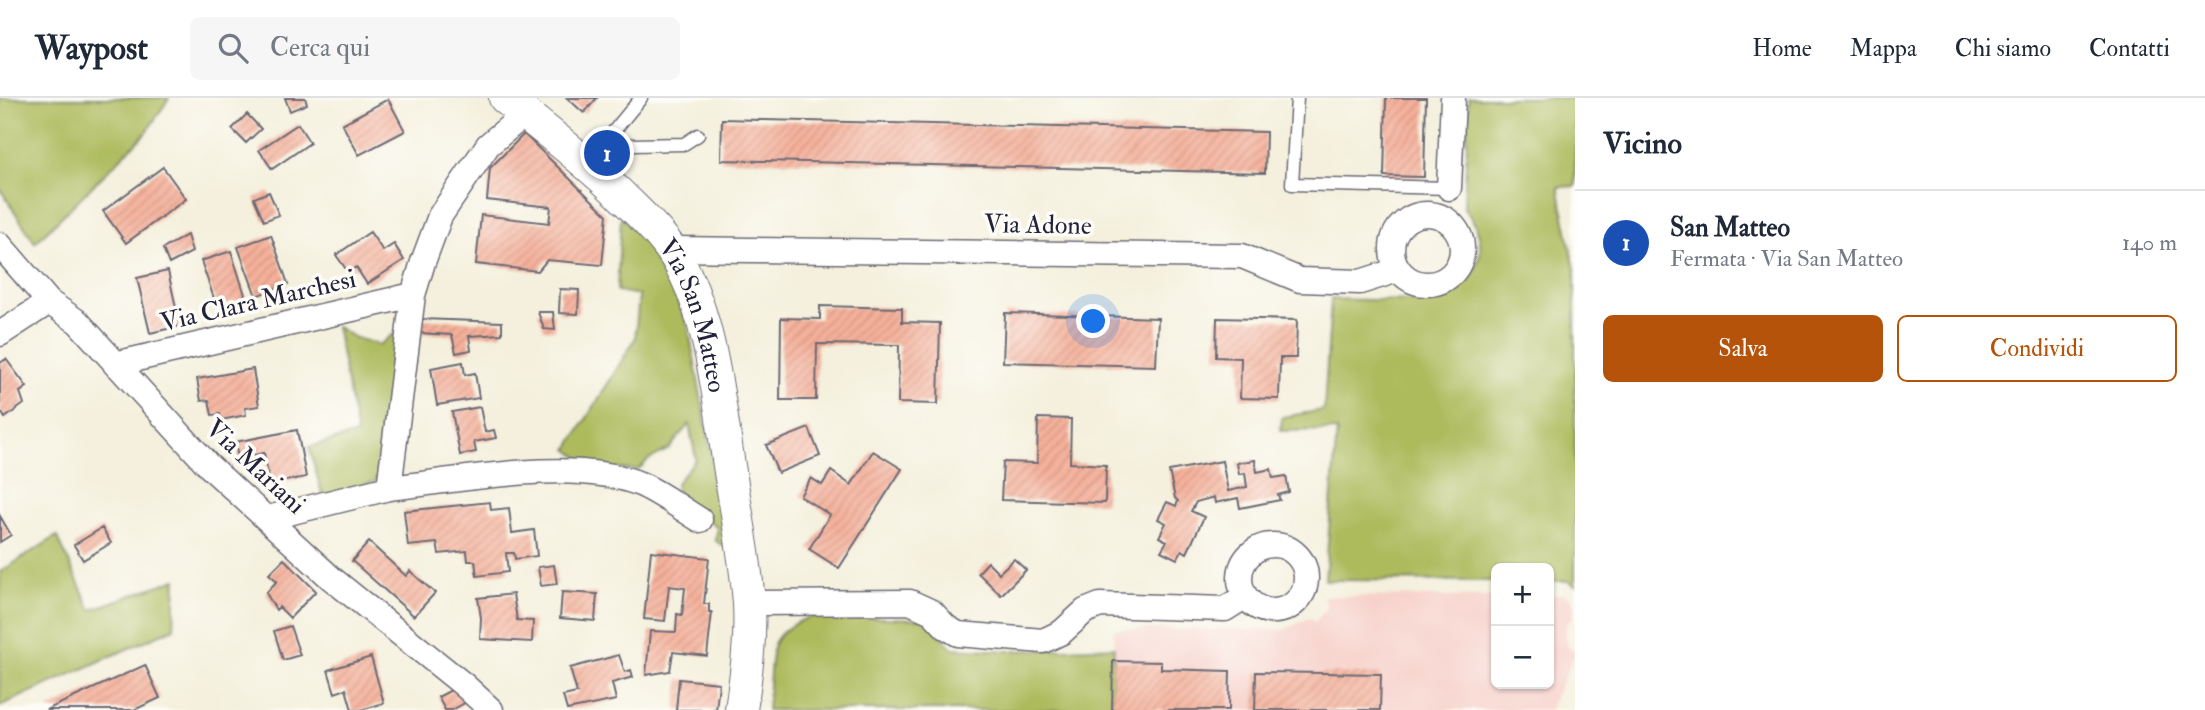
<!DOCTYPE html>
<html lang="it">
<meta charset="utf-8">
<style>
:root{--surface:#fff;--page:#f6f6f7;--text:#1f2937;--muted:#747a83;--line:#e0e1e3;--accent:#b45309}
body{margin:0;font-family:"IM FELL Double Pica",serif;background:var(--page);color:var(--text)}
.controls{position:absolute;right:21px;bottom:21px;display:grid;overflow:hidden;border-radius:10px;box-shadow:0 2px 5px #0004}
.controls button{width:63px;height:63px;display:grid;place-items:center;padding:0;border:0;border-bottom:2px solid var(--line);background:var(--surface);color:var(--text);font:35px sans-serif}
.you{position:absolute;left:1094px;top:224px;width:24px;height:24px;margin:-18px;border:5px solid #fff;border-radius:50%;background:#1a73e8;box-shadow:0 0 0 10px #1a73e833}
.badge{display:grid;place-items:center;width:46px;height:46px;border-radius:50%;background:var(--accent);color:#fff;font-size:23px;font-weight:700}
.pin{position:absolute;translate:-50% -50%;border:4px solid #fff;box-shadow:0 2px 7px #0006}
.list{margin:0;padding:0;list-style:none}
h2{display:flex;justify-content:space-between;align-items:center;height:91px;margin:0;padding:0 28px;font-size:30px}
h2 small{font-size:23px;font-weight:400;color:var(--muted)}
.list li{display:grid;grid-template-columns:46px 1fr auto;gap:21px;align-items:center;box-sizing:border-box;height:105px;padding:0 28px;border-top:2px solid var(--line)}
.list b{display:block;font-size:26px;white-space:nowrap}
.list p{margin:0;font-size:23px;white-space:nowrap;color:var(--muted)}
.list em{font-size:23px;font-style:normal;color:var(--muted)}
.actions{display:flex;gap:14px;padding:21px 28px}
.actions a{flex:1;padding:16px 0;border:2px solid var(--accent);border-radius:10px;text-align:center;font-size:24px;color:var(--accent)}
.actions .main{background:var(--accent);color:#fff}
.icon{flex:none;width:38px;height:38px;fill:none;stroke:currentColor;stroke-width:2;stroke-linecap:round;stroke-linejoin:round}
.map{position:relative;flex:none;width:1575px;height:612px;overflow:hidden}
header{display:flex;align-items:center;gap:42px;box-sizing:border-box;height:98px;padding:0 35px;background:var(--surface);border-bottom:2px solid var(--line)}
header strong{font-size:33px}
nav{display:flex;gap:38px;margin-inline-start:auto;font-size:24px}
.search{width:490px;height:63px;background:var(--page);display:flex;align-items:center;gap:18px;box-sizing:border-box;padding:0 24px;border-radius:10px;color:var(--muted);font-size:26px}
main{display:flex}
aside{flex:1;background:var(--surface)}
.map>svg:first-child{display:block}
.built{fill:#f7d0ca}
.grass{fill:#adbb5d;stroke:#686e4c;stroke-width:2}
.building{fill:url(#building-hatch)}
.lines{fill:none;stroke-linecap:round;stroke-linejoin:round}
.service-casing{stroke:#6c6a74;stroke-width:15}
.minor-casing{stroke:#6c6a74;stroke-width:27}
.tertiary-casing{stroke:#6c6a74;stroke-width:34}
.service{stroke:#fff;stroke-width:12}
.minor{stroke:#fff;stroke-width:24}
.tertiary{stroke:#fff;stroke-width:32}
.labels{text-anchor:middle;stroke-width:7;stroke-linejoin:round;paint-order:stroke}
.street-label{font-size:26px;fill:#22223b;stroke:#fdfcf7}
</style>
<header>
<strong>Waypost</strong>
<div class="search"><svg class="icon" aria-label="search" viewBox="0 0 24 24"><circle cx="10" cy="10" r="6"/><path d="M15 15l6 6"/></svg>Cerca qui</div>
<nav><a>Home</a><a>Mappa</a><a>Chi siamo</a><a>Contatti</a></nav>
</header>
<main>
<div class="map">
<svg width="1575" height="612" viewBox="0 0 1575 612">
<defs>
<pattern id="building-hatch" width="6" height="6" patternUnits="userSpaceOnUse" patternTransform="scale(1.75)"><rect width="6" height="6" fill="#f5b09a"/><path d="M-1 1l2-2M0 6l6-6M5 7l2-2" fill="none" stroke="#d29786"/></pattern>
</defs>
<rect width="100%" height="100%" fill="#fdfcf7"/>
<filter id="ink" filterUnits="userSpaceOnUse"><feTurbulence type="fractalNoise" baseFrequency=".0143" numOctaves="2"/><feDisplacementMap in="SourceGraphic" scale="14" xChannelSelector="R" yChannelSelector="G"/><feConvolveMatrix kernelMatrix="1 2 1 2 8 2 1 2 1" color-interpolation-filters="sRGB"/></filter>
<filter id="wash" filterUnits="userSpaceOnUse"><feTurbulence type="fractalNoise" baseFrequency=".00686" numOctaves="4" result="noise"/><feDisplacementMap in="SourceGraphic" scale="28" xChannelSelector="R" yChannelSelector="G"/><feGaussianBlur stdDeviation="1.57" result="paint"/><feColorMatrix in="noise" values="0 0 0 0 0 0 0 0 0 0 0 0 0 0 0 0 0 1.4 0 .05"/><feComposite in="paint" operator="in"/></filter>
<g filter="url(#wash)">
<rect width="100%" height="100%" fill="#f4f0dd"/>
<path class="built" d="M1564,496L1571,501L1574,509L1573,518L1566,527L1567,549L1575,552V556L1549,612H1112L1114,531L1283,532L1309,520L1315,524L1327,509L1323,498L1496,499V586H1549V497Z"/>
<path class="grass" d="M0,0H169L146,35L35,145L0,91Z
M1469,0H1575V88L1558,89L1575,171V487L1568,483H1549V470H1496V483L1325,482L1337,332L1281,333L1282,319L1324,312L1331,201C1358,202 1386,202 1413,203C1422,203 1433,205 1441,203C1449,200 1457,193 1463,187C1487,163 1485,135 1464,110Z
M621,119L647,144L672,188L688,227L729,452L715,442L718,430L677,398L676,385L696,361L689,326L669,351L648,362L638,372L613,371L587,366L568,351L635,241L639,197L617,193Z
M336,228L353,239L379,247L394,236H399L384,369L376,383L323,399L309,349L357,336Z
M57,438L91,512L176,481L174,530L0,608V474Z
M813,518L925,521L952,550L1012,553L1114,549L1112,612H767C769,598 770,556 774,546C781,531 798,523 813,518Z"/>
<g id="blocks">
<path class="building" d="M285,0H305L307,6L290,13Z
M567,0H597L584,15Z
M1386,0H1426L1424,79L1384,78Z
M388,1L405,33L359,57L342,26Z
M247,16L261,31L246,45L232,31Z
M722,21L1266,34L1265,75L721,62Z
M298,26L310,45L272,71L259,52Z
M524,36L607,117L602,167L547,162L538,173L476,166L481,117L549,125L551,109L487,102L490,70Z
M163,69L186,101L126,145L103,113Z
M269,94L279,117L264,123L254,100Z
M370,134L383,153L394,146L404,162L367,186L356,169L348,174L336,157Z
M187,137L192,154L169,166L163,151Z
M271,137L288,186L256,198L238,149Z
M231,153L246,200L217,209L201,163Z
M168,173L180,228L150,235L137,180Z
M560,191L579,192L578,216L559,215Z
M820,208L902,210V224L940,225L938,306L898,305L899,247L817,246L816,302H780L781,220L820,221Z
M538,214H553L555,232L544,231Z
M1005,215L1158,220L1156,268L1003,264Z
M1217,220L1297,222L1296,260H1280L1279,301L1240,300L1241,260L1216,259Z
M422,221L502,224V236L469,238L471,252L456,255L452,237L420,235Z
M6,261L27,289L20,294L24,306L5,320L0,312V265Z
M463,264L465,277L475,275L479,300L437,307L431,270Z
M253,271L259,308L245,310L246,317L221,322L220,316L212,317L209,302L201,303L197,281Z
M480,309L485,334L494,332L496,340L474,344L476,354L460,357L452,314Z
M1038,320L1071,321L1070,365L1106,367L1105,405L1001,402L1003,364L1037,365Z
M809,330L820,358L778,375L766,347Z
M297,332L306,379L270,386L264,355L238,360L235,344Z
M873,353L902,371L839,470L809,451L830,417L800,398L811,380L822,387L831,373L851,387Z
M1255,362L1257,374L1271,371L1273,380L1286,378L1289,394L1278,397L1280,402L1240,410L1238,400L1215,405L1214,399L1196,404L1191,413L1204,419L1187,455L1182,452L1177,461L1161,453L1167,443L1159,439L1166,425L1158,421L1167,404L1176,408L1178,403L1175,400L1169,373L1222,363L1228,393L1247,389L1245,375L1239,376L1237,365Z
M490,404L491,412L509,410L512,435L534,432L537,458L515,461L514,455H506L508,474L477,478L475,463H468L467,453L439,456L437,445L408,448L404,413Z
M0,418L11,437L0,444Z
M102,430L111,445L83,462L74,447Z
M369,444L406,478L410,473L435,495L414,518L352,463Z
M651,453L709,460L704,506H709V514H712L707,558L673,554L670,573L646,577L650,533L676,534L677,516L682,517L685,490L669,488L665,523L644,521Z
M284,461L316,493L290,520L279,509L276,512L266,495L277,483L269,476Z
M1014,461L1026,472L1001,497L978,475L988,464L999,475Z
M554,467L557,486L541,488L538,469Z
M562,494L597,496L595,523L560,520Z
M513,496L517,522L533,523L532,544L480,541L481,520L478,500Z
M290,528L300,557L283,562L274,533Z
M619,557L625,574L631,572L633,579L612,585L616,602L567,612L563,598L577,595L570,570Z
M371,559L384,605L361,612H352L346,591L335,595L328,572Z
M1113,563L1161,564V571L1230,573L1229,612H1112Z
M145,567L160,600L134,612H46Z
M1256,574L1381,576L1380,612H1255Z
M679,581L719,585L716,612H676Z
M455,590L468,603L452,612H445L438,599Z"/>
</g>
</g>
<g filter="url(#ink)">
<use href="#blocks" fill-opacity="0" stroke="#6c6a74" stroke-width="2"/>
<g class="lines">
<defs>
<path id="service" d="M641,0L609,39L632,47L684,46L698,37
M1297,0L1292,86L1449,90"/>
<path id="minor" d="M1449,90L1453,0
M1392 151a35 35 0 1 1 70 0a35 35 0 1 1-70 0Z
M0,147L49,204L78,224L209,368L331,480L464,587L491,612
M671,151L1242,158L1300,182L1360,184L1398,172
M0,236L49,204
M115,266L413,197
M389,390C460,382 575,359 640,386C661,395 680,410 700,422
M268,420L389,390L413,197L423,164L440,118L488,47L525,16
M1240 480a33 33 0 1 1 66 0a33 33 0 1 1-66 0Z
M749,505L910,504L932,514L946,529L958,536L1043,543L1062,534L1085,513L1100,507L1225,511L1244,499"/>
<g id="tertiary">
<path id="s1" d="M505,0C548,34 592,68 631,107C644,120 659,134 670,150C711,208 719,305 730,374C737,418 746,462 749,506C751,541 746,577 741,612"/>
</g>
</defs>
<use href="#service" class="service-casing"/>
<use href="#minor" class="minor-casing"/>
<use href="#tertiary" class="tertiary-casing"/>
<use href="#service" class="service"/>
<use href="#minor" class="minor"/>
<use href="#tertiary" class="tertiary"/>
</g>
</g>
<g class="labels">
<g class="street-label">
<text transform="translate(1038 126) rotate(1)" y="9">Via Adone</text>
<text transform="translate(258 202) rotate(-13)" y="9">Via Clara Marchesi</text>
<text dy="9" stroke="none"><textPath href="#s1" startOffset="296">Via San Matteo</textPath></text>
<text transform="translate(256 368) rotate(43)" y="9">Via Mariani</text>
</g>
</g>
</svg>
<div class="controls">
<button>+</button>
<button>−</button>
</div>
<div class="you"></div>
<div class="pin badge" style="left:607px;top:55px;background:#1a4fb4">1</div>
</div>
<aside>
<h2>Vicino<small></small></h2>
<ul class="list">
<li><span class="badge" style="background:#1a4fb4">1</span><div><b>San Matteo</b><p>Fermata · Via San Matteo</p></div><em>140 m</em></li>
</ul>
<div class="actions"><a class="main">Salva</a><a>Condividi</a></div>
</aside>
</main>
